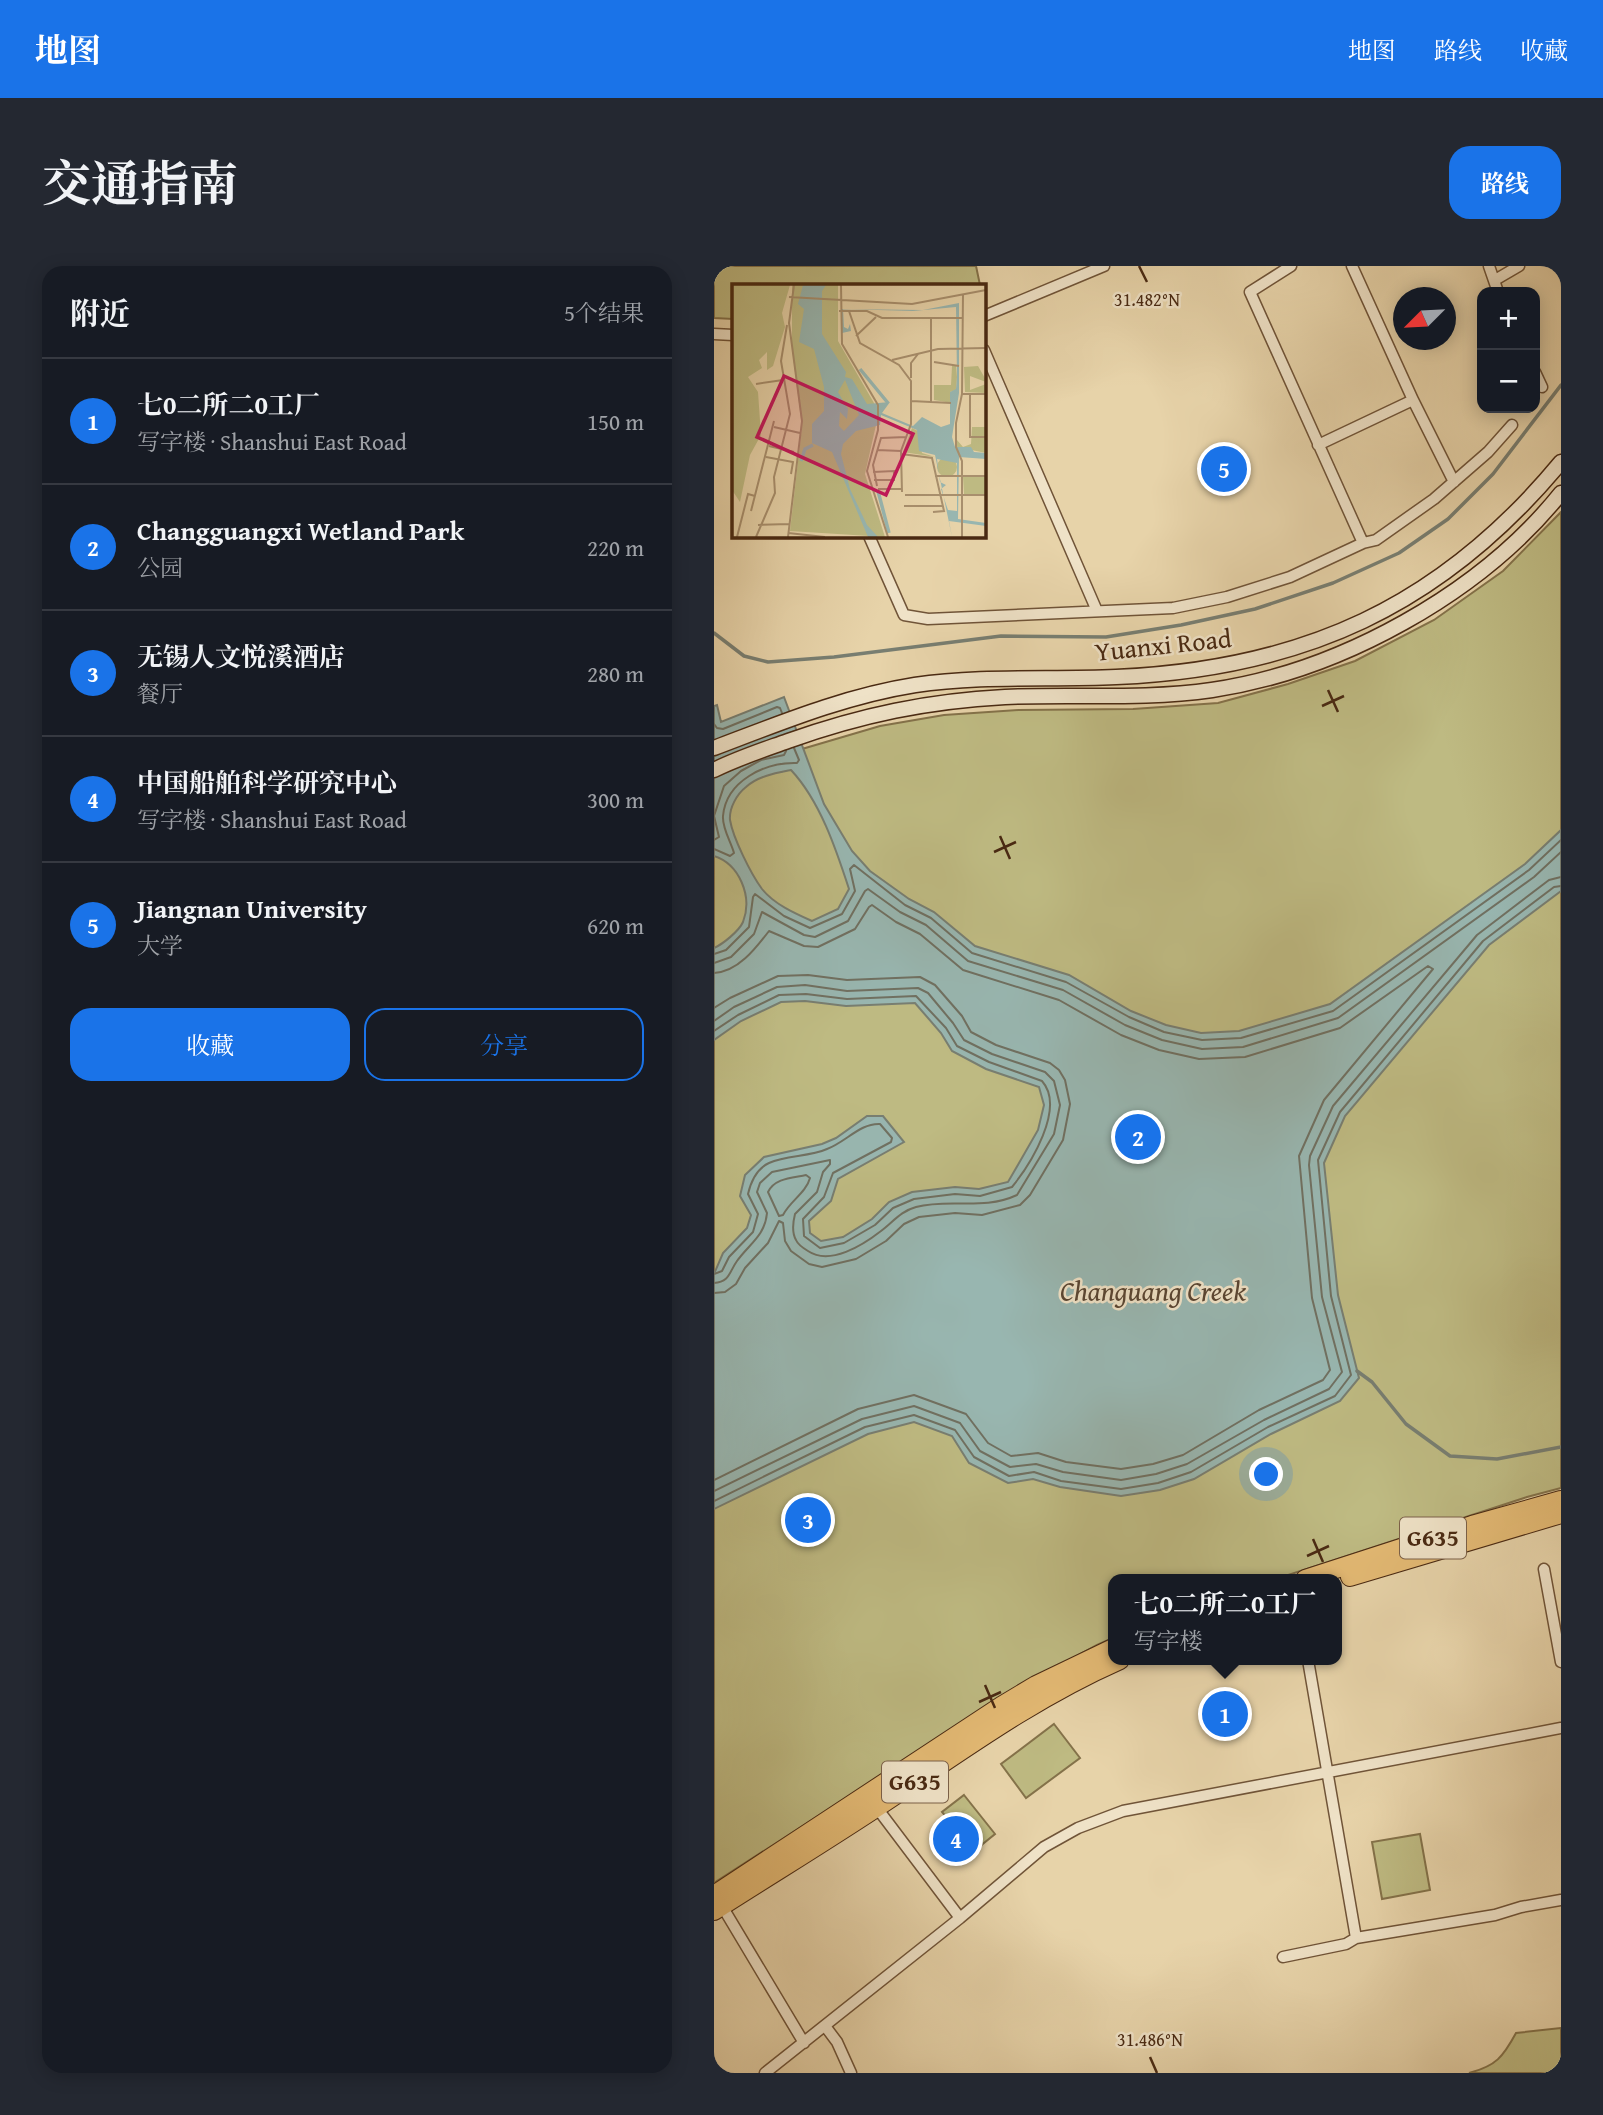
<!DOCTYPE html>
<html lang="zh">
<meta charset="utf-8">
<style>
:root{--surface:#171b24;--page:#242831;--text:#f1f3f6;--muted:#9ea1a6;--line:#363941;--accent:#1a73e8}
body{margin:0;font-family:"Gentium Book Plus","Noto Serif SC",serif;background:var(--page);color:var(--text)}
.controls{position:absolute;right:21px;top:21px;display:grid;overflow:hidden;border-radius:14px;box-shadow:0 4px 18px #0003}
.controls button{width:63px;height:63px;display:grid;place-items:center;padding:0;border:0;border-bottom:2px solid var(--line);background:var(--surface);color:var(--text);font:35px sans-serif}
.compass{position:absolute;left:679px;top:21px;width:63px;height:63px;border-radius:50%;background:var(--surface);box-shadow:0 4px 18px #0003;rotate:246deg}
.you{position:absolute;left:553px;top:1209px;width:24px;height:24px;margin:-18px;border:5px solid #fff;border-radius:50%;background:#1a73e8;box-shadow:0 0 0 10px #1a73e833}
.badge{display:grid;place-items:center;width:46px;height:46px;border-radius:50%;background:var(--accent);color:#fff;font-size:23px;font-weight:700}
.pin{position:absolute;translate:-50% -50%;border:4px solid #fff;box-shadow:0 2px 7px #0006}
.popup{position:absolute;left:394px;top:1308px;width:234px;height:91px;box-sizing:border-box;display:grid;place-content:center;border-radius:14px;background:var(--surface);filter:drop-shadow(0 2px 5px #0005);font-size:23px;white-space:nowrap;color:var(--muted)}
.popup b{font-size:26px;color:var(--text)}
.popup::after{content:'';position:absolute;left:50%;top:100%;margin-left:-14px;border:14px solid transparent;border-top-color:var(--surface)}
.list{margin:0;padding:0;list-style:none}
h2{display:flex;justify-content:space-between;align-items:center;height:91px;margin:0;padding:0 28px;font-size:30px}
h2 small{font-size:23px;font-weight:400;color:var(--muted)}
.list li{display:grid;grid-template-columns:46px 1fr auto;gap:21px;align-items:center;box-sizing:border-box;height:126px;padding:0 28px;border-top:2px solid var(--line)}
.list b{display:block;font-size:26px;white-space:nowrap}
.list p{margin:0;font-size:23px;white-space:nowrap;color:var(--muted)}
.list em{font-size:23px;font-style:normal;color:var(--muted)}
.actions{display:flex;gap:14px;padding:21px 28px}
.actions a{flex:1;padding:16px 0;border:2px solid var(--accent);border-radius:21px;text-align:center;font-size:24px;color:var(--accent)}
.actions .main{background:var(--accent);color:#fff}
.map{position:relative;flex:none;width:847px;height:1807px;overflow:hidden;border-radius:21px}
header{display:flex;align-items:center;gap:42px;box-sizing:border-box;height:98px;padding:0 35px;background:var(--accent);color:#fff}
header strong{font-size:33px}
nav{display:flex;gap:38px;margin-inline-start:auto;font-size:24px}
.intro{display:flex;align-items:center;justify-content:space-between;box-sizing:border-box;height:168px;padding:0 42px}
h1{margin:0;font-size:49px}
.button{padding:18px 32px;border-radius:21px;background:var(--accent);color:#fff;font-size:24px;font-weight:700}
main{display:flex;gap:42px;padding:0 42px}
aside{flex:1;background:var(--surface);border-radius:21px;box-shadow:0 4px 18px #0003}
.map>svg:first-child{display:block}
.green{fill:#beba82;stroke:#84724a;stroke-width:2}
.water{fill:#98b6b0;stroke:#787e71;stroke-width:2;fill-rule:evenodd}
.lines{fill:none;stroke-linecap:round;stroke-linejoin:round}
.shore{stroke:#707061;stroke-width:2}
.stream{stroke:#787e71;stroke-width:3.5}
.minor-casing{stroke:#705438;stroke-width:13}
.secondary-casing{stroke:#492912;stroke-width:17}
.trunk-casing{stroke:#492912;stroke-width:20}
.minor{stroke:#efe2c7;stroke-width:10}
.secondary{stroke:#efe2c7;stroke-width:14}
.trunk{stroke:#e4ba74;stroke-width:18}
.ticks{fill:none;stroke:#492912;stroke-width:2.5}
.labels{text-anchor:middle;stroke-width:5;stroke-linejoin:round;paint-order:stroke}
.shield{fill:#efe2c7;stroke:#7b6048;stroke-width:2}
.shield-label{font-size:24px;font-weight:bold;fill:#492912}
.street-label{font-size:26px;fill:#492912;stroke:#efe2c7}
.water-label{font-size:28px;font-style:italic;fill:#594532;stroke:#efe2c7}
.inset-river{fill:none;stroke:#98b6b0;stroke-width:3.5}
.inset-road{fill:none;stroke:#a88f6d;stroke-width:2}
.view{fill:#c2185b;fill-opacity:0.15;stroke:#c2185b;stroke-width:3.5}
.inset-edge{fill:none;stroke:#492912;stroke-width:3.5}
.ticks-label{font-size:18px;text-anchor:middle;fill:#492912;stroke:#efe2c7;stroke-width:5;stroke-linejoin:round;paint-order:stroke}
</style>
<header>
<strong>地图</strong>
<nav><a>地图</a><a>路线</a><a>收藏</a></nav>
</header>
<div class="intro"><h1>交通指南</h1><a class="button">路线</a></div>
<main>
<aside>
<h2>附近<small>5个结果</small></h2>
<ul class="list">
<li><span class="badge">1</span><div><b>七0二所二0工厂</b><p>写字楼 · Shanshui East Road</p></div><em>150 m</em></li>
<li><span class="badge">2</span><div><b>Changguangxi Wetland Park</b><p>公园</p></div><em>220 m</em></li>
<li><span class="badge">3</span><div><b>无锡人文悦溪酒店</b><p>餐厅</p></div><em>280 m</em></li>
<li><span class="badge">4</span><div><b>中国船舶科学研究中心</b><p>写字楼 · Shanshui East Road</p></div><em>300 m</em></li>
<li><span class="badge">5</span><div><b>Jiangnan University</b><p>大学</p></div><em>620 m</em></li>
</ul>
<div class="actions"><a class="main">收藏</a><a>分享</a></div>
</aside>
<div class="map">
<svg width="847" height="1807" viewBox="0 0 847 1807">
<rect width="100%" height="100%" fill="#e7d3a9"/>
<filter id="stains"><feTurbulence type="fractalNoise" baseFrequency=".00286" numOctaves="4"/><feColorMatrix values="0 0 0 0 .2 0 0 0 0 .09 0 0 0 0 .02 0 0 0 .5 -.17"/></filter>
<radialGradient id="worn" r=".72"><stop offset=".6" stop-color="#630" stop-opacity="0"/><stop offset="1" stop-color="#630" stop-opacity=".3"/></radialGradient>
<path class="green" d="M0,0H262L266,19H19V53L0,52Z
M847,246V1222L813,1231L562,1313H399V1372L383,1379L298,1425L0,1617V520L88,483L166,460L230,449L304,444L419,443L504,437L574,418L641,395L720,354L789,305Z
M340,1458L366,1492L312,1532L287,1498Z
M250,1529L281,1568L260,1585L228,1546Z
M706,1568L716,1624L668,1633L658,1576Z
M847,1762V1807H755C782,1800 789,1791 802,1767Z"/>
<path class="water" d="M70,431L110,538L138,585L156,605L195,633L220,646L261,680L355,709L417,745L452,759L487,767L525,765L616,738L811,598L847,564V625L775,679L631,850L610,897L624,1029L645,1112L626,1135L557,1168L480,1213L446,1224L407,1230L346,1221L319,1213L294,1217L255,1197L238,1170L200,1156L154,1168L0,1243V1008L9,987L33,962L37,949L26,930L31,909L50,891L108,878L122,872L153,850H169L190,876L124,913L117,935L95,955L96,967L107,975L129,971L158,953L175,936L198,926L241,921L265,923L294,916L324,864L330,839L325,821L272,803L238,785L227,767L201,737L132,740L91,735L67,736L27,755L0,774V682C9,678 25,665 29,656C39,630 25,598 0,590V440L3,439L7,456ZM77,504C106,535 122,583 135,623L124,643L98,655C80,647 60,638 48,623C37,608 19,572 16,554C15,542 23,528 32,521C44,510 62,507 77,504Z"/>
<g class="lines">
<path class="shore" d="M0,458L3,462L9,463L63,441L66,442L68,447
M0,574L5,571L0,550L10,520L27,505L47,494L70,489L72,485
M0,583L16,590L20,587C17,576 8,562 9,550C12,515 51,496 83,497L85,494L80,482
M0,688L12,684L35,661L39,631L41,628L70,650L96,662L128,648L141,625L136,603L140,599L191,639L217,652L258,687L352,716L415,751L450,766L488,774L527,772L619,745L815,604L847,574
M0,697L17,691L40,668L48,646L90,669L101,671L134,655L151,625L154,623L186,646L212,659L254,695L349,724L411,759L448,774L488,783L529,781L624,752L820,611L847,586
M0,707C24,706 42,682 55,665L90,680L104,681L141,663L155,641L158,639L182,656L206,668L249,704L345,734L407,769L445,784L485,793L531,791L626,762L714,700L719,703L610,834L585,890L598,1032L616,1104L609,1114L545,1144L469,1189L439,1198L407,1203L352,1196L324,1187L297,1190L274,1177L252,1148L200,1129L144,1143L0,1214
M0,742L16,732L64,710L94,709L133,714L206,711L221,719L248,750L257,766L282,779L336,797L345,804L351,814L356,838L349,874L316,929L306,939L268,949L241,947L205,951L190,958L172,975L142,993L108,1001L95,998L77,985L71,975L69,957L65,955L54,977L31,1002L22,1018L11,1026L0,1027
M0,755L20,741L63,721L91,719L133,725L204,722L214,727L239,757L250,774L278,788L331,806L340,815L346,839L340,868L303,929C269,945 236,932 202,941C187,945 179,956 167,965C149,979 116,1000 94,985C89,982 84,979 82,974C78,967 79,956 81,948L103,926L109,906L116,898V894L58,906L46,917L43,926L53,947C51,970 35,978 23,995C15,1006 16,1016 0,1017
M0,765L24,749L65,729L92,728L133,733L202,730L232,762L243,780L275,796L328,815C352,842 316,899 298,921L266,930L241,928L200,933L179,942L161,959L130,977L106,982L90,970L89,953L110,931L119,907L177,876L178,872L166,858C146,857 132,876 113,883C95,891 73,889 55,897C42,903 37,915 34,928L44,948L39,966L15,991L8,1005L0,1008
M92,909L96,912C92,927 76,935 69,949L65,950L54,926C61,912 78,912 92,909Z
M0,1225L148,1153L200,1140L246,1157L266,1185L296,1201L322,1198L349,1206L407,1214L442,1208L473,1198L550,1154L615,1123L628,1106L608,1031L595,899L596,890L619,840L763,669L835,614L847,611
M0,1235L151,1161L200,1149L241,1164L260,1191L295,1210L320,1206L347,1215L407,1223L444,1217L477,1206L554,1161L621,1130L637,1109L617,1030L604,894L626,846L769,675L840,621L847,620"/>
<path class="stream" d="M0,367L30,390L54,396L120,391L287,370L392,371L467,359L541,343L619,317L685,287L734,253L779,208L847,119
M643,1105L658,1116L692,1158L736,1190L783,1193L847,1181"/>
<defs>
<path id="minor" d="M577,0L536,26L649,277
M638,0L699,134L740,216
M775,0L784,26
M781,14L805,0
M270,50L390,0
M0,68L19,69
M270,84L383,345
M821,106L828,121
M604,179L699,134
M155,270L190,349L214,353L459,342L513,331L576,311L649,277L662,274L720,233L774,186L798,159
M830,1303L847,1396
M594,1394L642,1672
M163,1542L246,1652
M8,1640L90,1777
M569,1691L632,1678L642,1672L781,1649L807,1641L847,1634
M111,1760L123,1776L137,1807
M51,1807L246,1652L330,1581L364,1562L409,1545L847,1462"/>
<path id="secondary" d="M0,482C66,457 131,430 201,419C267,409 335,414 402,411C588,403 727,341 847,196
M0,504C24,492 49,484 74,475C147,449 214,435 291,431C361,428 429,434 498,424C626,405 766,328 847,227"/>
<path id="trunk" d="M636,1311L847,1248
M591,1313L758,1259L847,1234
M0,1629L287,1440L322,1419L399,1382
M0,1645C64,1604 129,1565 192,1522C263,1474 327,1429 406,1394"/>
</defs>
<use href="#minor" class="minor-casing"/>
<use href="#secondary" class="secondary-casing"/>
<use href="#trunk" class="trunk-casing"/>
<use href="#minor" class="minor"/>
<use href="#secondary" class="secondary"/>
<use href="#trunk" class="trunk"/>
</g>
<path class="ticks" d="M425,0L433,16M614,424L624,446M608,440L630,430M286,570L296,593M280,586L302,576M599,1273L609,1296M593,1290L615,1280M271,1419L281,1442M265,1436L287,1426M436,1791L443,1807"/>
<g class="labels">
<g class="shield">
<rect x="686" y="1251.5" width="66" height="41" rx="5"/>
<rect x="168" y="1495.5" width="66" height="41" rx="5"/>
</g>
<g class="shield-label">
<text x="719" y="1280">G635</text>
<text x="201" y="1524">G635</text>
</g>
<g class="street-label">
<text transform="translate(449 379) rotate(-6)" y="9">Yuanxi Road</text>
</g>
<g class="water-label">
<text x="439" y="1035">Changuang Creek</text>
</g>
</g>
<g transform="translate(18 18)">
<rect width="254" height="254" fill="#e7d3a9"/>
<path d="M0,1H58L50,29L53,43L41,82L35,86V68L27,76L30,84L16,93L26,108L29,151L18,171L8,218L0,206ZM60,1H106V57L142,119L144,141L133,190L153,253L58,247L70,143L60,65ZM220,82H224L225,93L224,106L218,108L220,119L202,116V101H219ZM246,82L254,96V98L238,92V106L254,100V109L233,108L232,83ZM240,143H254V169L225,163V156L231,163L239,160ZM180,144L186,147L190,169L203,173L171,168ZM205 183a10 10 0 1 1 20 0a10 10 0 1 1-20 0ZM231,193H254V210H232Z" fill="#beba82"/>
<path d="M71,1H94L90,7V50L114,88L113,93L120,95L135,120L158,118L150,129L181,142L190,133L209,143L218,140V108L224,105L225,93L224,23L181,27L111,25L112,43L116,45L118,40L119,47L110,49L109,25L191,26L227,19V109L220,153L223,163H239L242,168L254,169V175L227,173L226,235L254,239V242L217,237L220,253L203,171L187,167L185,146L149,131L148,141L124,147L111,160L109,170L118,205L135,241L146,253H136L100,168L80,159V140L92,127V103L82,65L67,58L72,25L66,20ZM113,96L127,131L112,147L107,142L108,128L115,135L116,125L106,108ZM205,175L225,179V227L216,226L209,205L214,201L208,198Z" fill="#98b6b0" fill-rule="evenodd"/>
<path class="inset-river" d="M128,85L156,119M69,177L73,165L81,161M146,207L157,249"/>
<path class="inset-road" d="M109,1L110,60L146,121V146L135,187L156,253M57,13L180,20L254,6M107,27H135L150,34H230M117,27L128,59L167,81L179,97V140L169,167L170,208M124,52L144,33M160,76L206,65L254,64M202,78L227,82M179,94V79L186,70M24,100L51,96M230,110H254M238,110V153H254M179,117L219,119M199,118V34M42,143L68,149M37,162L62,168M145,166L169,167M169,170L200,174L212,227L201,228M34,173L61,178L59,190M141,188L162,187V196H142M203,192H254M145,202L141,181L149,154L174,153M146,205H169M173,211H254M172,222H210M19,227L42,137M26,241L57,240M56,249L93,253M5,253L16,210L23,212M24,253L43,209L42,193L58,130L49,77L55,41M56,253L70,137L57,39L62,1M230,253V177L224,163V139L230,110L231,10"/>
<path class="view" d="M52,92L181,150L154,211L25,153Z"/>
<rect width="254" height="254" class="inset-edge"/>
</g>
<g class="ticks-label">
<text x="433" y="40">31.482°N</text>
<text x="436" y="1780">31.486°N</text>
</g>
<rect width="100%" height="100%" filter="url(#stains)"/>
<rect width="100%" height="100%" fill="url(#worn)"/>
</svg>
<div class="controls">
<button>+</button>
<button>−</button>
</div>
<svg class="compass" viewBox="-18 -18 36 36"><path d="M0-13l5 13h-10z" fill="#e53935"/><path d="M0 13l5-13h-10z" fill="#9ea1a6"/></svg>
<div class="you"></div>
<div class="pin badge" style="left:511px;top:1448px">1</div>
<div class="popup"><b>七0二所二0工厂</b>写字楼</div>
<div class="pin badge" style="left:424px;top:871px">2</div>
<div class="pin badge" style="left:94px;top:1254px">3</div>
<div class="pin badge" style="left:242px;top:1573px">4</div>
<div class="pin badge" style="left:510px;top:203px">5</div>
</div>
</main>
